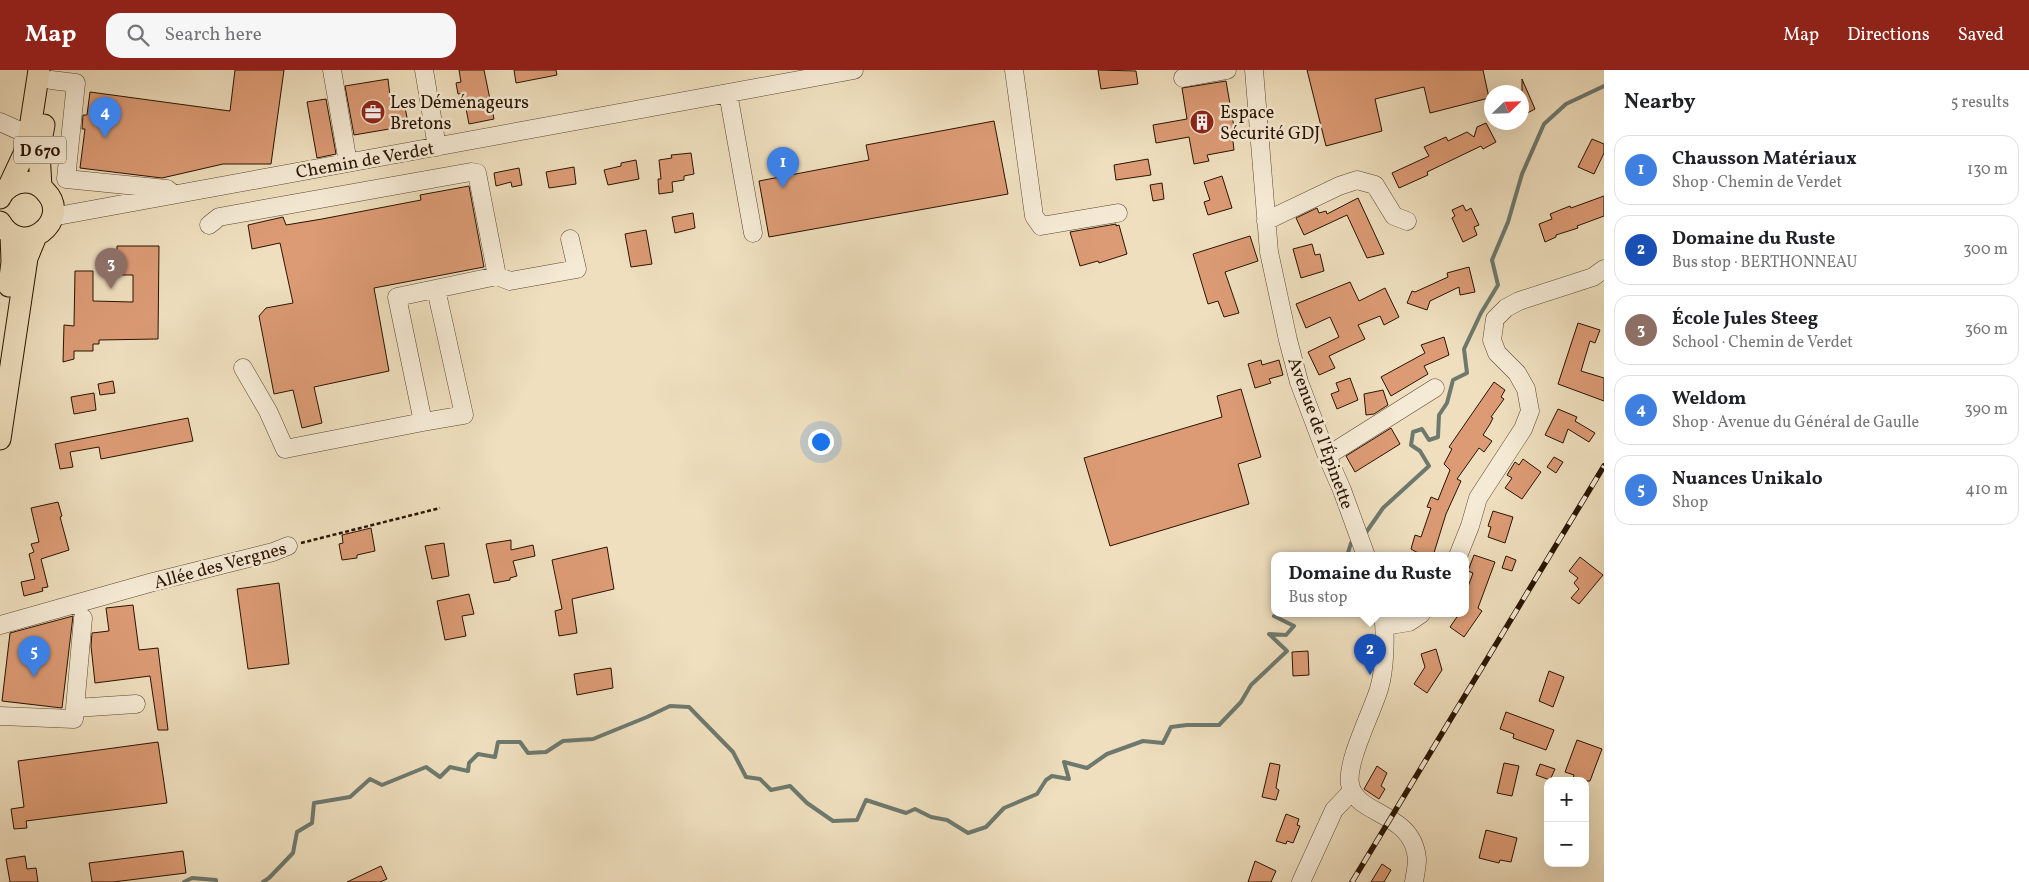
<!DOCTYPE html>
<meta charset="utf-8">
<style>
:root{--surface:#fff;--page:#f6f6f6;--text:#202124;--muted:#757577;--line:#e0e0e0;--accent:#8f2418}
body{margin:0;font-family:Vollkorn,serif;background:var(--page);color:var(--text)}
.controls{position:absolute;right:15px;bottom:15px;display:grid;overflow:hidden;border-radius:10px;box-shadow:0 5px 20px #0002}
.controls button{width:45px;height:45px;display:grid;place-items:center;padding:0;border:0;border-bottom:1px solid var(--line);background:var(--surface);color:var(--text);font:25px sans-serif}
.compass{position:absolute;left:1484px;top:15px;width:45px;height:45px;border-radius:50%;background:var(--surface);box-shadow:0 5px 20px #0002;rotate:67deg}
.you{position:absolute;left:820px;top:371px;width:18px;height:18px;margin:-12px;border:4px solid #fff;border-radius:50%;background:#1a73e8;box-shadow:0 0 0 8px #1a73e833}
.badge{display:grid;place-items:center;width:32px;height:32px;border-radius:50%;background:var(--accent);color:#fff;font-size:16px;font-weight:700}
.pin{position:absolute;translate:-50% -41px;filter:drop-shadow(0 1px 2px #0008)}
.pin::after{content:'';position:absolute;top:26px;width:18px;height:15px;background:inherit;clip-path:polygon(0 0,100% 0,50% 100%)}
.popup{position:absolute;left:1271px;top:482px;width:198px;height:65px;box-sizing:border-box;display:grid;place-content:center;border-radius:10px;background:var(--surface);filter:drop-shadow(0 1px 4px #0005);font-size:16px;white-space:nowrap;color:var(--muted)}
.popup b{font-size:19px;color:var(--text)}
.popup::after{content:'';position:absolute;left:50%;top:100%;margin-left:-10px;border:10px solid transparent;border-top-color:var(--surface)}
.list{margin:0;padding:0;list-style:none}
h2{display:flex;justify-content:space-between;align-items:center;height:65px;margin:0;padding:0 20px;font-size:21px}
h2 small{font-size:16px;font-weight:400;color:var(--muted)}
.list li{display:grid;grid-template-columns:32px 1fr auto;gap:15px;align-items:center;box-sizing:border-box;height:70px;margin:0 10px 10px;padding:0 10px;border:1px solid var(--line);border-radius:15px}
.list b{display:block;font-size:19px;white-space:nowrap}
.list p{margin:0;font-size:16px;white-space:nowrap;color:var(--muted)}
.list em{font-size:16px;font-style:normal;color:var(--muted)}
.icon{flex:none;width:28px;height:28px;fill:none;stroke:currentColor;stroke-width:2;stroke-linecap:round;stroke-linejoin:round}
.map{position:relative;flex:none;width:1604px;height:812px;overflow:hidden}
header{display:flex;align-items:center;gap:30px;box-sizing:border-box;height:70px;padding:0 25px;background:var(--accent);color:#fff}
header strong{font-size:24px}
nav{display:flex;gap:28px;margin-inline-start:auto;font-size:18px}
.search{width:350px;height:45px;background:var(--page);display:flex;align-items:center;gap:12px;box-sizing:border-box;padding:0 18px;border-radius:15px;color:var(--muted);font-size:19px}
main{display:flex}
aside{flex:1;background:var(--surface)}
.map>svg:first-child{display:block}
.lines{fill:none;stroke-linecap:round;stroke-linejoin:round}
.stream{stroke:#6d796e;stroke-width:4}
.building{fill:#dc9b75;stroke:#291400}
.minor-casing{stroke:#5a4730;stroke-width:19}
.major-casing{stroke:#291400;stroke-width:23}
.path{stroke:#291400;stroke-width:2.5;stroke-dasharray:4 2.5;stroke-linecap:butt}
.minor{stroke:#f5ead5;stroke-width:18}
.major{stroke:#efdfbe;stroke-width:21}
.rail-casing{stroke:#291400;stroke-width:5.5}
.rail{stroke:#f5ead5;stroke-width:4;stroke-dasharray:11;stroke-linecap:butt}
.labels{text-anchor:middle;stroke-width:5;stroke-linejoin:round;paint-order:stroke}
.shield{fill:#f5ead5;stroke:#665440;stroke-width:1}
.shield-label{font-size:16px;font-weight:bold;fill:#291400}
.poi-label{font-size:18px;fill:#291400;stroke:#f5ead5;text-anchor:start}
.street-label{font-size:18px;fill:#291400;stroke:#f5ead5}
</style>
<header>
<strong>Map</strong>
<div class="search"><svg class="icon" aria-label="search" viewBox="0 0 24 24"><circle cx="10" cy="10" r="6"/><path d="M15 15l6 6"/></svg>Search here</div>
<nav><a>Map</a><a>Directions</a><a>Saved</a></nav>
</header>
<main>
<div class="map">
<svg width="1604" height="812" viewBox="0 0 1604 812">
<rect width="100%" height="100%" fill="#efdfbe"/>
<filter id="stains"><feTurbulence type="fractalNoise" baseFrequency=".004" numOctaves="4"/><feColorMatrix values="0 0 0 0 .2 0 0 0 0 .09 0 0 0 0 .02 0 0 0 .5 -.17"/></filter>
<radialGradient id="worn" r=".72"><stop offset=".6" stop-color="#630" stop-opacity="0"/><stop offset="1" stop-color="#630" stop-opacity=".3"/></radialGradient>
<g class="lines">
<path class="stream" d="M1367,461L1383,438L1429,396L1420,381L1411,375L1413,362L1422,359L1429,370L1438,367L1439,345L1447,333L1453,310L1467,303L1464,279L1481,243L1498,215L1492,190L1508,152L1522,104L1544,54L1566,34L1604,16
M1347,486L1351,473
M184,812L192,808L216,810V812
M263,812L269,808L293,783L297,762L312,753L314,733L350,727L370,709L382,715L426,697L440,707L450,697L468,701L469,693L478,684L495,687L498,672H520L528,683L546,682L563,671L593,669L647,647L670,636L689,637L733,682L746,707L760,709L771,720L790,716L807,733L833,751L857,750L866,730L906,743L915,739L931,747L947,750L968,763L986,757L1004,738L1037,724L1046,710L1052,706L1069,709L1064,692L1087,698L1107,684L1143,671L1163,673L1171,657L1187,655H1219L1241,632L1251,615L1287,581L1269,564L1286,565L1294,556L1274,546L1279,544"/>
</g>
<path class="building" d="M235,0H284L271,94H223L162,108L80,98L85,59H82L83,45H87L90,22L230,41Z
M459,0H484L494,49L469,54L463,23L458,24L456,13L461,12Z
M514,0H556L557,5L516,13Z
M1098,0L1136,1L1138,14L1101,19Z
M1307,0H1483L1489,28L1430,43L1424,17L1375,29L1382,61L1326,76Z
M388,9L391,35L404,33L408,52L395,54V58L354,65L345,16Z
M1522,9L1535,39L1522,46Z
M1226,11L1235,63H1232L1234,80L1207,85L1209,91L1194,94L1189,67L1156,73L1153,55L1187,49L1182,18Z
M326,29L336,84L317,88L307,32Z
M994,51L1008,124L769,167L759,111L869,90L866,75Z
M1486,53L1496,72L1483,79L1481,76L1456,88L1427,102L1428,105L1399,118L1392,103L1429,86L1424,77L1446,67L1448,71L1467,62L1474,67L1477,57Z
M1592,69L1604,74V83L1594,104L1578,97Z
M691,83L694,104L684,106V110L672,112L673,122L659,124L658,109H661L659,90L672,88L671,85Z
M1148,89L1151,105L1116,110L1114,95Z
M636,90L639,109L608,115L604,100L621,96V93Z
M574,97L576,114L549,118L546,102Z
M519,98L522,115L512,117L511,112L496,116L494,103Z
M1222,106L1232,138L1208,145L1204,132L1210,130L1204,112Z
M1162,113L1164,129L1153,131L1150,115Z
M469,116L484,197L374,218L389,301L314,317L322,353L302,358L293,320L274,324L259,246L266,238L293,233L280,173L252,179L248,155L283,147L286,155L322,149L421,130L420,125Z
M1604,126V146L1577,156L1578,158L1556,165V167L1545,172L1539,154L1552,149L1550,144L1570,136L1571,138Z
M1358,128L1384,184L1367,188L1347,145L1304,165L1296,148L1317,138L1319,143L1326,141L1327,144Z
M1463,135L1466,141L1471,138L1479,155L1474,157L1477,165L1463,172L1452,148L1455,146L1452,140Z
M693,143L695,158L675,163L672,147Z
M1116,154V156L1119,155L1127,184L1099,193L1098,191L1080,196L1070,162Z
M646,160L652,194L631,197L625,164Z
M1250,166L1258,191L1225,202L1239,243L1224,247L1218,231L1208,234L1193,184Z
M1312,174L1315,185L1320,184L1324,201L1301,208L1293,179Z
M117,176H159L158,269L99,270V274H93V281H74V289L63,292L64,255L74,256L75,201H93V231L133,232V205H117Z
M1469,197L1475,222L1460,225L1459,217L1430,231L1427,240L1407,233L1412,221L1415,222L1448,207L1447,203Z
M1350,212L1359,231L1385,218L1399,247L1384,255L1380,246L1358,255L1365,269L1329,286L1335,298L1319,305L1308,282L1339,267L1330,247L1306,258L1296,234Z
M1578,253L1600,260L1595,273L1590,271L1581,301L1604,308V331L1558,314Z
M1444,267L1449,285L1424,296L1428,304L1391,326L1381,307L1425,283L1421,275Z
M1261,290L1262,295L1279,290L1283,305L1269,309L1271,313L1255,318L1248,294Z
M1350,308L1358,330L1337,339L1331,324L1339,321L1336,313Z
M113,311L115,323L100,325L98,314Z
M1494,312L1505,320L1501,327L1504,329L1491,347L1493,348L1490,354L1483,365L1492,371L1484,382L1479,378L1457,409L1461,411L1446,444L1433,486L1416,482L1411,479L1415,465L1421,467L1431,438L1427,437L1431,427L1438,430L1450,400L1444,394L1452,379L1449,377Z
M1241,319L1261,387L1238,394L1249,434L1110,476L1084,388L1222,347L1217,326Z
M1383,320L1388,335L1374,344L1366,345L1364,324Z
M94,323L96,340L74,344L71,327Z
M1558,339L1577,347L1575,351L1595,363L1589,372L1568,359L1563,373L1545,365Z
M188,348L193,371L101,389L99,377L70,382L73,397L60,399L55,374Z
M1391,358L1400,374L1355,402L1346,386Z
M1554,387L1563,392L1556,403L1547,397Z
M1523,389L1541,402L1522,429L1505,418L1512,408L1507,405L1515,392L1519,395Z
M58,432L62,446L60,447L69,480L41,489L48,517L42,518L43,521L24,526L21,512L35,509L29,484L34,482L31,474L39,472L31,438Z
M1493,441L1513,447L1505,473L1488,467L1491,457L1488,456Z
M371,458L375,481L357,485V488L342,490L339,474L343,473L342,465Z
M511,470V480L533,475L535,486L513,491L517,506L510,508V510L494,513L486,474Z
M444,473L449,506L432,509L425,476Z
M607,477L614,519L572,529L577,563L559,566L555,541L562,539L552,490Z
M1474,485L1495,492L1478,538L1482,541L1464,567L1450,557L1459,544H1465V525L1473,503L1468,501Z
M1506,486L1516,490L1512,501L1502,498Z
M1580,487L1603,505L1579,534L1571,528L1579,519L1574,513L1578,508L1569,501Z
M279,513L289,594L248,599L237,519Z
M469,524L474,544L462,546L466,566L445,570L437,531Z
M133,535L139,580L158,578L168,660H158L150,606L95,613L91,576L92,563L109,561L106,538Z
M73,546L62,638L2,631L10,563Z
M1436,579L1442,600L1427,623L1414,614L1425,597L1421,584Z
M1308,581L1309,605L1293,606L1292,582Z
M611,598L613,618L577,625L574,604Z
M1549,601L1564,607L1553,637L1539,631Z
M1506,642L1554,660L1546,680L1513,668L1514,664L1500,659Z
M1577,670L1602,679L1590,711H1572L1574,705L1565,702Z
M158,672L167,733L26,751L27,758L14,759L11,739L24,737L18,691Z
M1270,693L1280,695L1276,718L1279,720L1276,730L1262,727Z
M1504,693L1519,696L1512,726L1497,723Z
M1540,694L1555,699L1550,710L1536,705Z
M1377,696L1387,703L1381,716L1385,719L1379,729L1364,719Z
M1286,744L1299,749L1297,755L1300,756L1293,773L1287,771L1286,774L1276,771Z
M1486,760L1517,768L1511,792L1500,790L1499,793L1479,788Z
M183,781L186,803L113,812H92L89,793Z
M25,786L27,799L36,798L38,812H10L6,789Z
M1255,791L1276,801L1271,812H1248Z
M1382,794L1391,800L1384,812H1371Z
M381,796L387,809L380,812H347Z"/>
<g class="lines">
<defs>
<path id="minor" d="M332,0L348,93
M424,0L437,77
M1014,0L1034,146L1041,156L1118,143
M1254,0L1269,182L1288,270L1299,312L1327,386L1342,420L1366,486
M1183,8L1227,0
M51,10L76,13L66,109L167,119L172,123
M728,23L753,163
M0,52L29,65
M52,147L854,0
M1266,151L1339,116L1357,110L1375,115L1394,146L1407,151
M209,155L219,147L471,102L477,103L497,206L397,227L423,352L285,379L268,341L243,298
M497,206L510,211L577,199L570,169
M423,352L464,345L436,219
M1327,386L1435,318
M1458,486L1470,456L1478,428L1523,359L1530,341L1526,319L1517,303L1497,283L1492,270L1495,249L1506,238L1519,231L1593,207L1604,199
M1383,544C1386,564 1385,599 1379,619C1372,642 1346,692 1350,714C1355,746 1413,741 1417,789C1417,797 1415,805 1414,812
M0,555L153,512L273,482L288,476
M1385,556L1409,552L1421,544
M75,638L136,634
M0,646L74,649L83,548
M1301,812L1334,740L1352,721"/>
<path id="major" d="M41,117L39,82L44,55
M8,118L24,84L29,65L39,0
M0,128C4,119 14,112 25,112C32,112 40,115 45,121C74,150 22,191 0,152
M9,216L12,192L11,164
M0,369L27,188L36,166"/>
</defs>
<use href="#minor" class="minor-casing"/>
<use href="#major" class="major-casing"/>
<path class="path" d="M301,473L440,438"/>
<use href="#minor" class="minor"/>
<use href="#major" class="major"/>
<defs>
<path id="rail" d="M1352,812L1604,396"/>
</defs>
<use href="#rail" class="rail-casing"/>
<use href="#rail" class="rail"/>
</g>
<defs>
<symbol id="office-disc" viewBox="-11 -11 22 22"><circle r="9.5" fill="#8f2418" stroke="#f5ead5"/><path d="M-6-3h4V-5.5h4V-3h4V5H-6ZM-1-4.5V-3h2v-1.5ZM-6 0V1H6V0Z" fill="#fff"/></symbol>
<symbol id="building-disc" viewBox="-11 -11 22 22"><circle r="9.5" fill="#8f2418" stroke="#f5ead5"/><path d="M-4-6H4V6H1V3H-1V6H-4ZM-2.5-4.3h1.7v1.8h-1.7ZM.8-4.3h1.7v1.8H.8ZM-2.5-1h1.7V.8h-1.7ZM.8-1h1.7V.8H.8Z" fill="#fff"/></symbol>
</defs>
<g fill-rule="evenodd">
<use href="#office-disc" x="359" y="28" width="28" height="28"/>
<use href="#building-disc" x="1188" y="38" width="28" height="28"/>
</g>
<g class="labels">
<rect class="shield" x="14" y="66.5" width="52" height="27" rx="4"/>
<g class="shield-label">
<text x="40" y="86">D 670</text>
</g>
<g class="poi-label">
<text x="390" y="38">Les Déménageurs<tspan x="390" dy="21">Bretons</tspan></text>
<text x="1220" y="48">Espace<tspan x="1220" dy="21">Sécurité GDJ</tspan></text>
</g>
<g class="street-label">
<text transform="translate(365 90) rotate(-10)" y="6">Chemin de Verdet</text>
<text transform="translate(1321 363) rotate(70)" y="6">Avenue de l'Épinette</text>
<text transform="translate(220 495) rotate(-15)" y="6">Allée des Vergnes</text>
</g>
</g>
<rect width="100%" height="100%" filter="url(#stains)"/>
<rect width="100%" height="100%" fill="url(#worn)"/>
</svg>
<div class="controls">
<button>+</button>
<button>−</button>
</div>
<svg class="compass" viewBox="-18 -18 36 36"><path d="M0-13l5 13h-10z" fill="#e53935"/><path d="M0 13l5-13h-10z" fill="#757577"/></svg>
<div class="you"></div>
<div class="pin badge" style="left:783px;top:118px;background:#3f7fe0">1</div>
<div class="pin badge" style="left:1370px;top:605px;background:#1a4fb4">2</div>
<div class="popup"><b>Domaine du Ruste</b>Bus stop</div>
<div class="pin badge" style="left:111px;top:219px;background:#8d6e63">3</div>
<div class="pin badge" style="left:105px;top:68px;background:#3f7fe0">4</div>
<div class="pin badge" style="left:34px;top:607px;background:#3f7fe0">5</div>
</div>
<aside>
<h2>Nearby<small>5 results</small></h2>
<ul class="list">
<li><span class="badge" style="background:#3f7fe0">1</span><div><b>Chausson Matériaux</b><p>Shop · Chemin de Verdet</p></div><em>130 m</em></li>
<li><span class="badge" style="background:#1a4fb4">2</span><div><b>Domaine du Ruste</b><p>Bus stop · BERTHONNEAU</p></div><em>300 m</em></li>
<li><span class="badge" style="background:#8d6e63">3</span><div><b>École Jules Steeg</b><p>School · Chemin de Verdet</p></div><em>360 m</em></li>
<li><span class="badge" style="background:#3f7fe0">4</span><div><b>Weldom</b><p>Shop · Avenue du Général de Gaulle</p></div><em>390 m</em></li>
<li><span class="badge" style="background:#3f7fe0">5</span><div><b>Nuances Unikalo</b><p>Shop</p></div><em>410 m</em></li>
</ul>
</aside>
</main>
